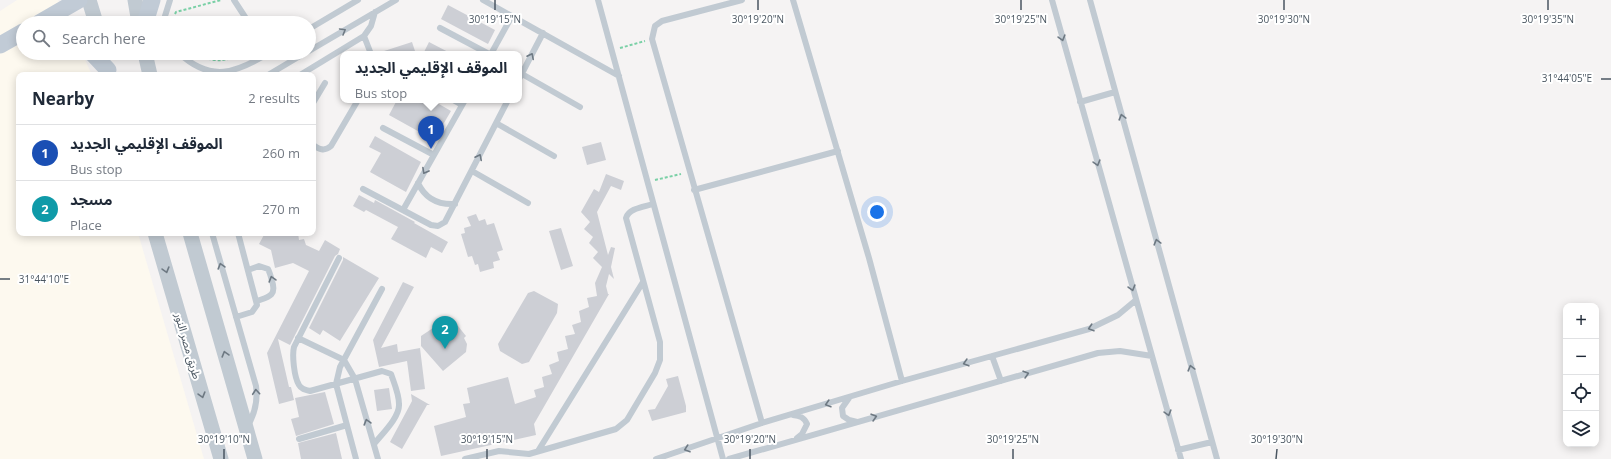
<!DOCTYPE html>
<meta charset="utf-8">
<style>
:root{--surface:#fff;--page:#f6f6f7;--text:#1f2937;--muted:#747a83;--line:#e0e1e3;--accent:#0f766e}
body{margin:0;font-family:"Open Sans","Noto Sans Arabic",sans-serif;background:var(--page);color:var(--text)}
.controls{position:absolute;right:12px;bottom:12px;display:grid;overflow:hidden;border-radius:8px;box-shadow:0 2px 10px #0003}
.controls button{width:36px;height:36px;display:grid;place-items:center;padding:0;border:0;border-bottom:1px solid var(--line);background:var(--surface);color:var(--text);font:20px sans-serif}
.you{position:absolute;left:877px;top:212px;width:14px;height:14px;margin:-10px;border:3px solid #fff;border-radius:50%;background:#1a73e8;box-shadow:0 0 0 6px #1a73e833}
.badge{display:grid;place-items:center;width:26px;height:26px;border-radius:50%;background:var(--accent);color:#fff;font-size:13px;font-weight:700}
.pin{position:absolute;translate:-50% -33px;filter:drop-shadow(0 1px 2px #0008)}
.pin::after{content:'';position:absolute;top:21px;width:14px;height:12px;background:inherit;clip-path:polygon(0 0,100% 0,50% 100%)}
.popup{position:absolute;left:340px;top:51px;width:182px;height:52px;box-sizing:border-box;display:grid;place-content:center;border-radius:8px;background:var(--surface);filter:drop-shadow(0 1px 3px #0005);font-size:13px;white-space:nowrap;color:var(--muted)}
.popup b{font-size:15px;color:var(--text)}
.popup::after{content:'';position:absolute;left:50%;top:100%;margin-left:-8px;border:8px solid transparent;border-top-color:var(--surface)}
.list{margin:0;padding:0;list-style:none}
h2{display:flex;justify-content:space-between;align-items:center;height:52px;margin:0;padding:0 16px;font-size:17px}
h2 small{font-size:13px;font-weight:400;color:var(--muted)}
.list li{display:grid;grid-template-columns:26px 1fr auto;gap:12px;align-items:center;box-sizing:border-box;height:56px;padding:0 16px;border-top:1px solid var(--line)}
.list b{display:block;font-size:15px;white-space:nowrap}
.list p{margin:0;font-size:13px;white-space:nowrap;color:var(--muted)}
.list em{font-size:13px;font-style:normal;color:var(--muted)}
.icon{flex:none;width:22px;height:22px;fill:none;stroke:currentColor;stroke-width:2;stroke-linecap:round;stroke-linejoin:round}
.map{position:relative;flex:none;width:1611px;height:459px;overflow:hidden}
.search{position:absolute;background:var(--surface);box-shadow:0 2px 10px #0003;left:16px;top:16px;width:300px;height:44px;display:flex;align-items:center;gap:10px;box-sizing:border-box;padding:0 14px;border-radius:22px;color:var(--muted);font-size:15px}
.panel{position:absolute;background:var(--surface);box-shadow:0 2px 10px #0003;left:16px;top:72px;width:300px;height:164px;border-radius:8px}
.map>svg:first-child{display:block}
.commercial{fill:#fdf9ef}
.building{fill:#cdcfd5}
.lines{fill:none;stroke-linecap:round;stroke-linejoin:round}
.path{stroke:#7ad0a6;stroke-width:2;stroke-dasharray:3 2;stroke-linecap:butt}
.service{stroke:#c1cad2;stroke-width:6}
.tertiary{stroke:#c1cad2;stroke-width:15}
.secondary{stroke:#c1cbd6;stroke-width:17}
.oneway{stroke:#6e7983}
.ticks{fill:none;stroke:#4a5661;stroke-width:1.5}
.labels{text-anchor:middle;stroke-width:4;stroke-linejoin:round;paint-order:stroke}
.street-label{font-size:11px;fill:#4a5661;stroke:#fff}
.ticks-label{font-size:10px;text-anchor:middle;fill:#4a5661;stroke:#fff;stroke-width:4;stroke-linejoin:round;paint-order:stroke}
</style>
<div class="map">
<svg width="1611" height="459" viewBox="0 0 1611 459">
<rect width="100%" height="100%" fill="#f5f3f3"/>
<path class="commercial" d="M17,0H58L69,23H23V53H82L92,75H19V233H138L204,459H0V11Z"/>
<path class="building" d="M448,5L495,30L488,44L441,19Z
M412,42L416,54H382L381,52Z
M429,42L452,54H423Z
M397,100H432L451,111L434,140L389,115Z
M375,136L421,162L406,192L370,172L381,153L369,147Z
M601,142L606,160L587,165L582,147Z
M606,174L624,181L621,190L611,186L597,212L608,255L611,247L615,248L611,267L614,279L609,274L606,286L608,294H609L534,424L536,435L441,456L434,426L466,417L463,404L470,403L467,388L508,377L515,404L536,397L534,390L544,387L542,377L552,374L549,365L559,361L557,352L568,349L565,336L575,334L572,325L581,322L579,311L589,307L587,298L597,296L595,283L602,267L593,258L598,252L589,243L593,237L584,229L590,222L581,212L594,189L599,192Z
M359,195L374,203L375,200L415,222L414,223L448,242L442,253L431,247L426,258L391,239L398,227L366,210L364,212L353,206Z
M476,214L479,221L485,219L487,225L494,223L503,250L497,252L500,260L493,262L494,268L480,272L478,264L475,265L472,256L468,257L461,234L465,233L464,228L471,226L467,217Z
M561,228L573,266L561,270L549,231Z
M265,233H298L299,240L304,239L306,245L319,251L325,240L340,249L338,254L335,256L290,345L278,339L289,387H291L294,400L279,404L267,353L309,271L293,263L275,268L271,250L259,244Z
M343,257L379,278L340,341L323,330L320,335L309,328L343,260Z
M403,282L414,287L381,348L397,344L398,352L420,348L425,389L411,391L407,361L379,367L373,340Z
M534,291L558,304L557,313L529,362L522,364L500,351L498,344L528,293Z
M442,322L450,323L458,326L466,336L464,338L467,344L466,352L443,371L421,346V336Z
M678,376L686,406V412L652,421L648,410L655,409L668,386L666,379Z
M389,388L392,409L377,411L374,390Z
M325,392L334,424L296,436L291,419L299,417L295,398Z
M411,394L430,405H427L402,449L390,442L412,401Z
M336,433L342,459H301L298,443Z"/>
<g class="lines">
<path class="path" d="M175,14L176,12L221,0
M620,48L645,41
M198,56C218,62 224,62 244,53
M655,180L681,174"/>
<path class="service" d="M234,0L249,23
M483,0L619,76
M598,0L723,459
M742,0L662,21L655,26L652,39L762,423
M793,0L869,258L902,381
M1052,0L1181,459
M1090,0L1217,459
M165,23V16L170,0
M440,28L489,54
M309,29L358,0
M364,36L371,54
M309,51L396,0
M179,53C211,83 236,73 269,53
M491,54L512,16
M522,74L580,107
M268,75L305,53
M300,75L364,36L371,26L375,12
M519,79L543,33
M453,100L462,105
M1080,102L1115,92
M313,103L325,83
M496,123L554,156
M383,128L434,155
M313,145C319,149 324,152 331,146L358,100
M472,171L528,203
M418,183C425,198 438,205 455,204
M363,189L431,225L438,226L445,222L508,100
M694,190L838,151
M403,210L465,100
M212,233L256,386C258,401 255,414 247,427
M339,258L294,347C292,355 294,377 299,385C301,389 305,390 310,391L382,371L391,374C394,383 399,394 399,404C400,417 382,434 374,444
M248,270L259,266L268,269C270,273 271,277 272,281C277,296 268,297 257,301
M236,317L252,312L257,305L238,233
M298,338L344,360L355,379L378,459
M992,356L1001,381
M849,398L842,408L843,416L849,420L857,422
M793,415C800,416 804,417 807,424L802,434L797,438
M299,439L347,425
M1178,450L1212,442
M538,451L643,282
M356,459L336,384L340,367L382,289
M465,459L499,451L529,454L616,429L627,420L655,373L660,360V342L626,218C629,208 644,207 653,204
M656,459L762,423L902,381L1089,329L1118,315L1136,300
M729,459L1098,353L1120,351L1152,356"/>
<path class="tertiary" d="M89,0L96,23
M135,0L139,23
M145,53L150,75
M155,233L221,459
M190,233L255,459"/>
<path class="secondary" d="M39,23L79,0
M145,23L152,0
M0,45L23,32
M92,53L108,70"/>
</g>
<defs><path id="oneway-chevron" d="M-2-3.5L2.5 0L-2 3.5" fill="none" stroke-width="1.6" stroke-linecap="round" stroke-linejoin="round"/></defs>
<g class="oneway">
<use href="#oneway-chevron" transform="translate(343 31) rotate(-30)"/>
<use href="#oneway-chevron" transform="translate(1062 38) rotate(74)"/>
<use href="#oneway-chevron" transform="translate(531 56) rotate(-63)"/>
<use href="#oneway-chevron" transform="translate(1122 117) rotate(-105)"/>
<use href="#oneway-chevron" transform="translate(479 157) rotate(-63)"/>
<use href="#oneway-chevron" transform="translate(1097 163) rotate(74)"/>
<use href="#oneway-chevron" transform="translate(425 171) rotate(119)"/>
<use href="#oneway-chevron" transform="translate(1157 242) rotate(-105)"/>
<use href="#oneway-chevron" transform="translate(221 266) rotate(-106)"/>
<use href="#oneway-chevron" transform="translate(166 270) rotate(74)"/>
<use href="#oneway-chevron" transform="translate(272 279) rotate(-106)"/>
<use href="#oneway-chevron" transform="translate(1132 288) rotate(74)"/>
<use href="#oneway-chevron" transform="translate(1091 328) rotate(162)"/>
<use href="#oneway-chevron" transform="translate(225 354) rotate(-106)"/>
<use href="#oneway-chevron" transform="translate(966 363) rotate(164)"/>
<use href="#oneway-chevron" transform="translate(1191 368) rotate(-105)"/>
<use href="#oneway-chevron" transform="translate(1026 374) rotate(-16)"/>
<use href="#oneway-chevron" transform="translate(256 392) rotate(-95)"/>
<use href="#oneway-chevron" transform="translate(202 395) rotate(74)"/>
<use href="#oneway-chevron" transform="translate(828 404) rotate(163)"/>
<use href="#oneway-chevron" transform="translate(1168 413) rotate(74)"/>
<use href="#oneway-chevron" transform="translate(874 417) rotate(-16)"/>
<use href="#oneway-chevron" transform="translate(367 422) rotate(-106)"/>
<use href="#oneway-chevron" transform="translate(687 449) rotate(161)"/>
</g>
<path class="ticks" d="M495,10V0M758,10V0M1021,10V0M1284,10V0M1548,10V0M1601,79H1611M0,279H10M224,459V449M487,459V449M750,459V449M1013,459V449M1276,459L1277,449"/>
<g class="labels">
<g class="street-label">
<text transform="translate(188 346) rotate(74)" y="4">طريق مصر النور</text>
</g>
</g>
<g class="ticks-label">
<text x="495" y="23">30°19'15"N</text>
<text x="758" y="23">30°19'20"N</text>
<text x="1021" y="23">30°19'25"N</text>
<text x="1284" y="23">30°19'30"N</text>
<text x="1548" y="23">30°19'35"N</text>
<text x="1567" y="82">31°44'05"E</text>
<text x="44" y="283">31°44'10"E</text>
<text x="224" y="443">30°19'10"N</text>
<text x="487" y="443">30°19'15"N</text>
<text x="750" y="443">30°19'20"N</text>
<text x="1013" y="443">30°19'25"N</text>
<text x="1277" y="443">30°19'30"N</text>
</g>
</svg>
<div class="controls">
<button>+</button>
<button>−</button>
<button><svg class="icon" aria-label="locate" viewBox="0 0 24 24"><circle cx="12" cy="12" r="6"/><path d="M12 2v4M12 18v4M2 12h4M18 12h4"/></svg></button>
<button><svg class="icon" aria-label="layers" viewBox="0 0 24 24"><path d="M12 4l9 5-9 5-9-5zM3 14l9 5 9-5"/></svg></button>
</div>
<div class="you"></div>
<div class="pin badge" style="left:431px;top:149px;background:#1a4fb4">1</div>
<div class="popup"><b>الموقف الإقليمي الجديد</b>Bus stop</div>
<div class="pin badge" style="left:445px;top:349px;background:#0f9aa8">2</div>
<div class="search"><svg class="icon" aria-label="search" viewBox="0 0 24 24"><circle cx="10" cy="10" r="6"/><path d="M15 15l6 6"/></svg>Search here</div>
<section class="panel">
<h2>Nearby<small>2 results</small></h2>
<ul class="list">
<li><span class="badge" style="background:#1a4fb4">1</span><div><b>الموقف الإقليمي الجديد</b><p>Bus stop</p></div><em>260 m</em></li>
<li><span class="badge" style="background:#0f9aa8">2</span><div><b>مسجد</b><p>Place</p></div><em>270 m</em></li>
</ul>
</section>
</div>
